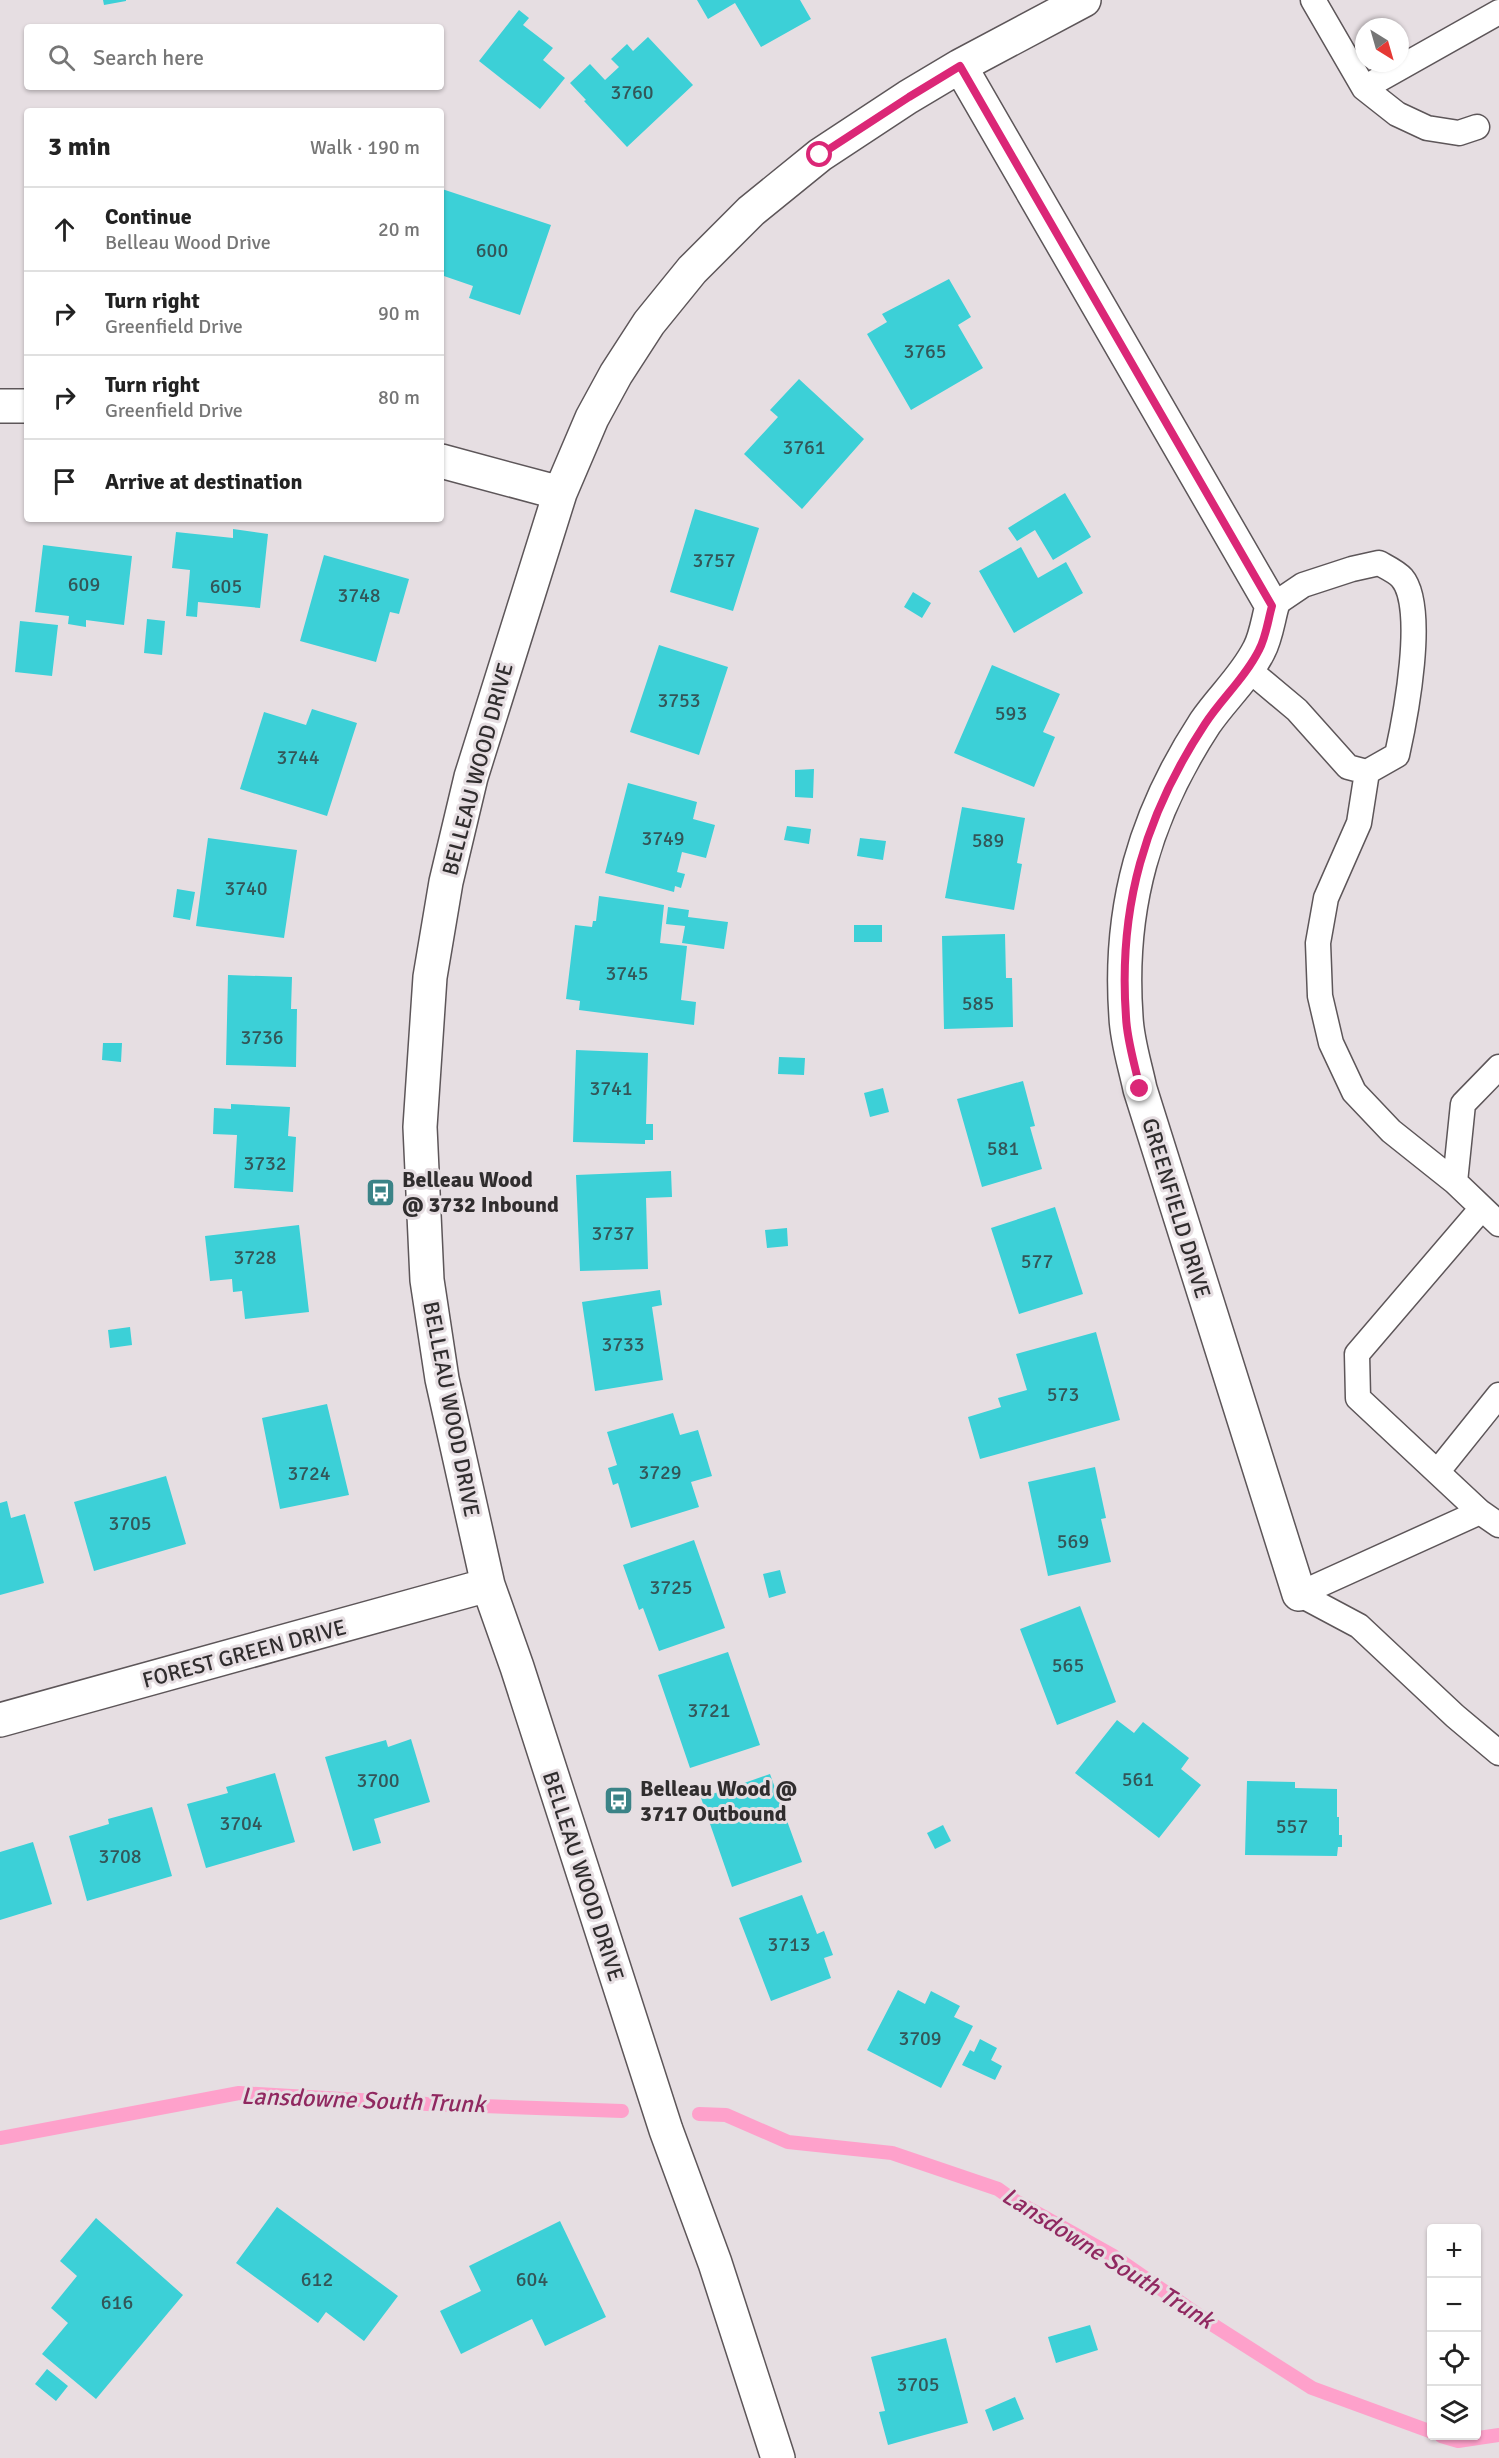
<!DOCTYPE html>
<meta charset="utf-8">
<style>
:root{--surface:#fff;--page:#f6f6f6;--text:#222;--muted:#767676;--line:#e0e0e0}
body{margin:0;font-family:Signika,sans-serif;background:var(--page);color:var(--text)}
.controls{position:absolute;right:18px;bottom:18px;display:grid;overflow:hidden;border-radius:6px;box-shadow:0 2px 4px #0004}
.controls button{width:54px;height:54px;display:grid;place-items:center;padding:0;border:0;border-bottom:2px solid var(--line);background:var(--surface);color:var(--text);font:30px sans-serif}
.compass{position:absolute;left:1355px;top:18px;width:54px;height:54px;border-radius:50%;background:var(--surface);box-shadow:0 2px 4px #0004;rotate:143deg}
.stop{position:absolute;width:18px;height:18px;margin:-14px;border:4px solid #db2777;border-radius:50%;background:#fff}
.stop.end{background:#db2777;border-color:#fff;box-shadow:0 2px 6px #0008}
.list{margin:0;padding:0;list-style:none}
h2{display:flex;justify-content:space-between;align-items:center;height:78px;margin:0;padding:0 24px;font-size:26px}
h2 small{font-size:20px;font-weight:400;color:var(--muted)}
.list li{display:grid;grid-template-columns:39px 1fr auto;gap:18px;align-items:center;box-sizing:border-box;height:84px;padding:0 24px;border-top:2px solid var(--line)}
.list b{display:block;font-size:22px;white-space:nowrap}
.list p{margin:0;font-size:20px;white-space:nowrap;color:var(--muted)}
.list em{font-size:20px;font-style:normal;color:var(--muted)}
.icon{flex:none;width:33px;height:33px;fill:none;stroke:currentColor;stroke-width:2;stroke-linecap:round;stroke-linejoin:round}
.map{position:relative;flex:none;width:1499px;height:2458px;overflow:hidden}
.search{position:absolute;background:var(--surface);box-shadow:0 2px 4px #0004;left:24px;top:24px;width:420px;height:66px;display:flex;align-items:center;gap:15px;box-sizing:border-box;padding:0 21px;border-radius:6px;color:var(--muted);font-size:22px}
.panel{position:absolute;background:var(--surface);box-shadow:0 2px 4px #0004;left:24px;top:108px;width:420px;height:414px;border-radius:6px}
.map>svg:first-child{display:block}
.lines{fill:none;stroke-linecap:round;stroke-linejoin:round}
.stream{stroke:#fea1cb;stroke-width:14}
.building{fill:#3cd0d7}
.service-casing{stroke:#5d5659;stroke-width:27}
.minor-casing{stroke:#5d5659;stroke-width:36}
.service{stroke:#fff;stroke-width:24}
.minor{stroke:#fff;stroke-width:33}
.route{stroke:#db2777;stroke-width:8}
.labels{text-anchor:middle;stroke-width:6;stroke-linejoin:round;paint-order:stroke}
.number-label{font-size:20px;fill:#335658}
.street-label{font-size:22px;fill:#302d2e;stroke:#e6dee2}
.poi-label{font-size:22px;font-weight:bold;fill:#302d2e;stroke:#e6dee2;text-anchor:start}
.water-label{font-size:24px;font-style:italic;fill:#902860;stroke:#e6dee2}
</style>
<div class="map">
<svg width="1499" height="2458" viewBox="0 0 1499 2458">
<rect width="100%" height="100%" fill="#e6dee2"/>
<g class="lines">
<path class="stream" d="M699,2114L726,2115L788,2142L892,2153L998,2189L1012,2199L1112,2255L1210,2323L1312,2388L1432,2432
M0,2138L239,2093L427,2104L622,2111
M1441,2436L1458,2441L1499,2435"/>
</g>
<path class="building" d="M103,0H126V1L104,5Z
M697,0H800L811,19L761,47L735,3L708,19Z
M519,10L529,18L523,25L553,48L543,60L565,78L540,109L479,61Z
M648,37L693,85L627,147L584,101L586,100L570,83L590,64L605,80L619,67L611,59L627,44L633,51Z
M442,189L551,225L520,315L469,298L473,286L441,275Z
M949,279L971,317L958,325L983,368L911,410L867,334L887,322L882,314Z
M799,379L864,439L802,509L744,454L778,417L770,410Z
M1065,493L1091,537L1053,560L1035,530L1017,541L1008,528Z
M695,509L759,528L733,611L670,592Z
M233,529L268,534L260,608L198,602L197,617L186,616L190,570L172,568L176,532L233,538Z
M43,545L132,556L124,625L86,620V627L68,624L69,616L35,612Z
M1021,547L1038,578L1066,562L1083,593L1014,633L979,571Z
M324,555L409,579L399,614L390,612L376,662L300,641Z
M913,592L931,603L922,618L904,607Z
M147,619L165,621L162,655L144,653Z
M20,621L58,625L52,676L15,672Z
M659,645L728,667L699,755L630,732Z
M992,665L1060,694L1043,732L1055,737L1034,787L954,753Z
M312,709L357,723L327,816L240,789L264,712L306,725Z
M814,769L813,798L795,797V770Z
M628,783L697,802L693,819L715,825L706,858L682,852L677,872L685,874L681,888L675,886L674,892L605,873Z
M962,807L1025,818L1017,863L1022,864L1014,910L945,898Z
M787,826L811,829L809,844L784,840Z
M208,838L297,850L284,938L196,926Z
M860,838L886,841L883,860L857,856Z
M177,889L195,892L190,920L173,917Z
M599,896L664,905L660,943L687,946L681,1000L696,1002L694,1025L579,1010L580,1001L566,999L575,925L592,927L593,921H596Z
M668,907L689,910L688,917L728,922L724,949L682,943L685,926L666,924Z
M854,925H882V942H854Z
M1005,934L1006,978H1012L1013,1027L944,1029L942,936Z
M228,975L292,977L291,1009H297L296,1067L226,1065Z
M103,1043H122L121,1062L102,1060Z
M576,1050L648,1053L646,1124H653V1140H645V1144L573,1142Z
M779,1057L805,1058L804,1075L778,1074Z
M1023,1081L1035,1126L1030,1127L1042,1169L982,1187L957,1099Z
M883,1088L889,1112L870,1117L864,1093Z
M231,1104L290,1107L288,1136L296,1137L293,1192L234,1188L237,1135L213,1134L214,1108L231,1109Z
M671,1171L672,1197L646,1198L648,1269L580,1271L576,1175Z
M1055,1207L1083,1294L1019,1314L991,1228Z
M299,1225L309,1312L245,1319L242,1291L233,1292L232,1279L210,1281L205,1236Z
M787,1228L788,1246L767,1248L765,1230Z
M660,1290L662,1305L652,1307L663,1380L595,1391L582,1302Z
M130,1327L132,1345L110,1348L108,1330Z
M1096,1332L1120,1420L980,1459L968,1417L1001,1407L998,1398L1027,1390L1016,1354Z
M327,1404L349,1495L280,1509L262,1418Z
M673,1413L680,1435L698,1430L712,1476L691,1482L699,1507L631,1528L618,1483L613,1485L608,1468L617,1465L607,1432Z
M1095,1467L1106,1518L1101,1519L1111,1562L1048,1576L1028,1482Z
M166,1476L186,1544L94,1571L74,1502Z
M7,1501L11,1518L25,1514L44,1583L0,1595V1503Z
M694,1540L725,1628L659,1651L643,1608L639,1610L623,1565Z
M780,1570L786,1593L769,1598L763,1574Z
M1080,1606L1116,1702L1057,1725L1020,1629Z
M728,1652L760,1745L690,1768L658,1675Z
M1117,1720L1134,1733L1143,1722L1189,1758L1181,1769L1201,1785L1159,1838L1075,1773Z
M411,1739L430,1802L374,1819L381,1843L353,1851L325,1757L386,1740L388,1747Z
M275,1773L295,1842L206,1868L187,1804L228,1793L226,1787Z
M770,1774L802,1862L732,1887L701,1798Z
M1247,1781L1295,1782V1788L1337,1789V1817H1339V1835H1342V1847H1338L1337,1856L1245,1855Z
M152,1807L172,1876L87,1901L69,1836L109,1824L108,1819Z
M943,1825L951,1841L935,1849L927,1833Z
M33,1842L52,1904L0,1920V1852Z
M802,1895L817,1934L824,1931L833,1955L824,1958L831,1978L771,2001L739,1918Z
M898,1990L925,2004L931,1991L960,2006L954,2017L973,2026L941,2088L867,2050Z
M980,2039L997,2048L991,2060L1002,2066L995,2080L962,2065L970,2050L974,2052Z
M277,2207L398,2296L364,2341L326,2312L318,2323L236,2263Z
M96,2218L183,2295L96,2399L42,2354L68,2323L51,2308L77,2276L60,2261Z
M560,2221L606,2317L545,2346L532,2319L461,2354L440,2311L481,2291L469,2266Z
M1090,2325L1098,2350L1056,2363L1048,2337Z
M946,2338L968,2423L888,2445L879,2412L885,2411L871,2357Z
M47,2369L68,2386L56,2401L35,2384Z
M1015,2397L1024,2419L993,2431L985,2410Z"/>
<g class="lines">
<defs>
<path id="service" d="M1313,0L1364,88L1397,114L1427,128L1459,133L1477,127
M1364,88L1499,12
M1272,606L1303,585L1352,569L1379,563C1386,567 1397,572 1402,578C1427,607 1405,719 1397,755L1367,772
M1248,669L1297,710L1348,767L1367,772L1359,823L1326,898L1318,943L1320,996L1331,1043L1354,1092L1391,1131L1455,1182
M1499,1067L1463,1104L1455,1182L1499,1224
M1482,1208L1357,1354L1358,1398L1480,1512L1499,1525
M1438,1471L1499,1395
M1299,1594L1359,1626L1455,1716L1499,1753
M1299,1594L1480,1512"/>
<path id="minor" d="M960,66L1272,606C1268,620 1266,637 1259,650C1245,678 1222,698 1205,723C1145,815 1118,907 1126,1017C1127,1041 1135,1065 1140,1089L1299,1594
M0,406H27
M441,461L560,493
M0,1720L488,1585
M778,2458L715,2263L666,2130L517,1667L488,1585L442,1379L427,1280L420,1127L430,977L446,882L471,777L560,493L592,418L616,374L649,323L692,270L751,211L820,155L908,97L960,66L1084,0"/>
</defs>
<use href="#service" class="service-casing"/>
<use href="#minor" class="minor-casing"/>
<use href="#service" class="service"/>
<use href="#minor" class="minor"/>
</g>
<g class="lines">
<path class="route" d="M820,155L909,97L960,66L1272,606C1268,620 1266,637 1259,650C1245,678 1222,698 1205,724C1145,815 1118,907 1126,1017C1127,1041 1135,1065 1140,1089"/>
</g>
<defs>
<symbol id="bus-square" viewBox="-11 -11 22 22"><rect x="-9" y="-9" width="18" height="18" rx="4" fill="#3b8387" stroke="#e6dee2"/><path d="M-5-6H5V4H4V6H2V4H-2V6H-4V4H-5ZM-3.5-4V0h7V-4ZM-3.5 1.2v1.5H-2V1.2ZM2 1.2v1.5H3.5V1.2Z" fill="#fff"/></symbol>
</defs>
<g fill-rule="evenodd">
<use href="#bus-square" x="364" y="1176" width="33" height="33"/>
<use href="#bus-square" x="602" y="1784" width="33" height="33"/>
</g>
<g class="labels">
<g class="number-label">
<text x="632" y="99">3760</text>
<text x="492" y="257">600</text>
<text x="925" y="358">3765</text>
<text x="804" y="454">3761</text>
<text x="714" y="567">3757</text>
<text x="84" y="591">609</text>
<text x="226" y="593">605</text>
<text x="359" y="602">3748</text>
<text x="679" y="707">3753</text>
<text x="1011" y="720">593</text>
<text x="298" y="764">3744</text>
<text x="663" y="845">3749</text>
<text x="988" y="847">589</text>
<text x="246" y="895">3740</text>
<text x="627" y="980">3745</text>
<text x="978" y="1010">585</text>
<text x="262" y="1044">3736</text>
<text x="611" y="1095">3741</text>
<text x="1003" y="1155">581</text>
<text x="265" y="1170">3732</text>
<text x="613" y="1240">3737</text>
<text x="255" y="1264">3728</text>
<text x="1037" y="1268">577</text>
<text x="623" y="1351">3733</text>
<text x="1063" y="1401">573</text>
<text x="660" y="1479">3729</text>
<text x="309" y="1480">3724</text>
<text x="130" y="1530">3705</text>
<text x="1073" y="1548">569</text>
<text x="671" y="1594">3725</text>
<text x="1068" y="1672">565</text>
<text x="709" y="1717">3721</text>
<text x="1138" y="1786">561</text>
<text x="378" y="1787">3700</text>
<text x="241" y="1830">3704</text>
<text x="1292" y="1833">557</text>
<text x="120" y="1863">3708</text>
<text x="789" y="1951">3713</text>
<text x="920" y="2045">3709</text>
<text x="317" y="2286">612</text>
<text x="532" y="2286">604</text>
<text x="117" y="2309">616</text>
<text x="918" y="2391">3705</text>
</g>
<g class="street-label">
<text transform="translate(477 769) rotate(-75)" y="8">BELLEAU WOOD DRIVE</text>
<text transform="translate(1177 1208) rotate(73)" y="8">GREENFIELD DRIVE</text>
<text transform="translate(452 1409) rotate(79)" y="8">BELLEAU WOOD DRIVE</text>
<text transform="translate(244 1653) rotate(-15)" y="8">FOREST GREEN DRIVE</text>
<text transform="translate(584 1876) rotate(72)" y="8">BELLEAU WOOD DRIVE</text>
</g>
<g class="poi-label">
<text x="402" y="1187">Belleau Wood<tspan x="402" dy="25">@ 3732 Inbound</tspan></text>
<text x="640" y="1796">Belleau Wood @<tspan x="640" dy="25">3717 Outbound</tspan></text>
</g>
<g class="water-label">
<text transform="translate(363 2100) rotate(2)" y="8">Lansdowne South Trunk</text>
<text transform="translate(1108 2258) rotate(32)" y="8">Lansdowne South Trunk</text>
</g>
</g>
</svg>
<div class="controls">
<button>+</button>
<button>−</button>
<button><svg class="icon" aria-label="locate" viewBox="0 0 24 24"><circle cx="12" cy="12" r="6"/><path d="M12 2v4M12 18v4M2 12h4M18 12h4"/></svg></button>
<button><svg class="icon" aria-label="layers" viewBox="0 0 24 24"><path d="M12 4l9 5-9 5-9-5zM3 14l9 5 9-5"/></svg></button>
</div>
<svg class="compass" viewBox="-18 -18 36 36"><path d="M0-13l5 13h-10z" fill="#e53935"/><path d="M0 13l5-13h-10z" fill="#767676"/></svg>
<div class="stop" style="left:820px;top:155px"></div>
<div class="stop end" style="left:1140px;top:1089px"></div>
<div class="search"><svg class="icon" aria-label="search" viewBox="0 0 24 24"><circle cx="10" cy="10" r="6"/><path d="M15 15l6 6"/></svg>Search here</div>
<section class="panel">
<h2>3 min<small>Walk · 190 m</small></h2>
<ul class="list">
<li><svg class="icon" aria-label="ahead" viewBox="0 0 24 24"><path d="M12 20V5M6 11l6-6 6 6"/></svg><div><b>Continue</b><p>Belleau Wood Drive</p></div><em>20 m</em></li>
<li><svg class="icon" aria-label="right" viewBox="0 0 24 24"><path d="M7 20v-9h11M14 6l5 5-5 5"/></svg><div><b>Turn right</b><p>Greenfield Drive</p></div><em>90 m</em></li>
<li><svg class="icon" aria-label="right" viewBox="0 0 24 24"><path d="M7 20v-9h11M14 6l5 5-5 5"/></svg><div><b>Turn right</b><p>Greenfield Drive</p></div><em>80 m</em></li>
<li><svg class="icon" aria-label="arrive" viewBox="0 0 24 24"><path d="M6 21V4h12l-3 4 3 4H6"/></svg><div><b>Arrive at destination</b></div></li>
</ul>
</section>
</div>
